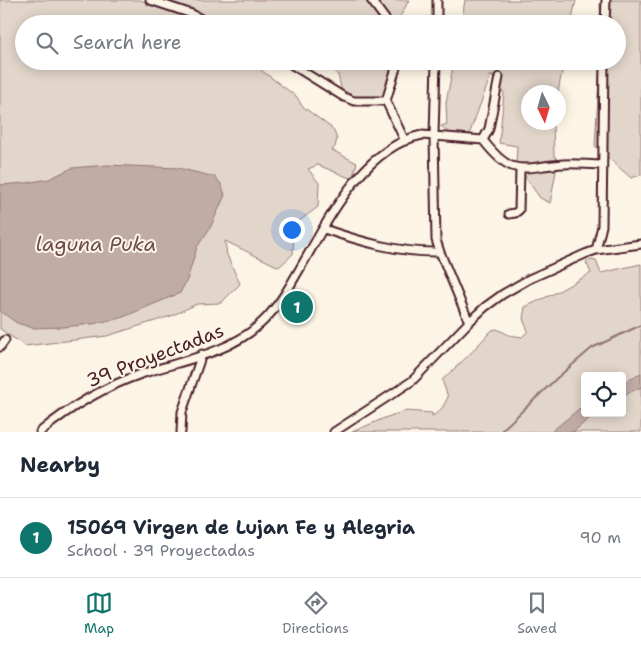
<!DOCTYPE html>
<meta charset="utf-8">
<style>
:root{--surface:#fff;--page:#f2f2f3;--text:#1f2937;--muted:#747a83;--line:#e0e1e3;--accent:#0f766e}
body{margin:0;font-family:"Shantell Sans",sans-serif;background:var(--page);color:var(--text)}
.controls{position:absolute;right:15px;bottom:15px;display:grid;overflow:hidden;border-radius:5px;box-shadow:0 2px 12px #0003}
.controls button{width:45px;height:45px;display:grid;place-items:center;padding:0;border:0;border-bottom:1px solid var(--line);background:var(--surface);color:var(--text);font:25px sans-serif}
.compass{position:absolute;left:521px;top:85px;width:45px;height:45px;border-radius:50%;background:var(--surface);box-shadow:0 2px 12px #0003;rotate:175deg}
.you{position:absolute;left:291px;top:229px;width:18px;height:18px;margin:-12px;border:4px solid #fff;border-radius:50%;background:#1a73e8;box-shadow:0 0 0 8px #1a73e833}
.badge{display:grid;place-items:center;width:32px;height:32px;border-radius:50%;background:var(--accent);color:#fff;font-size:16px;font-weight:700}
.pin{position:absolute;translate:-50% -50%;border:2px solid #fff;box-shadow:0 1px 5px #0006}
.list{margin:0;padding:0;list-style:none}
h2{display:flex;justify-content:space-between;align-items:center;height:65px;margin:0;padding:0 20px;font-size:21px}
h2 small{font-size:16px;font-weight:400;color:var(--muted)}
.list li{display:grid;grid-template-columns:32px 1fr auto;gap:15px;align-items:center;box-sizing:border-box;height:80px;padding:0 20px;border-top:1px solid var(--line)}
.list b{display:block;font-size:19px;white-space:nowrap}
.list p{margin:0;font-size:16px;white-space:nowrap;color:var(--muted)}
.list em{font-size:16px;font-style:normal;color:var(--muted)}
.icon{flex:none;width:28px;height:28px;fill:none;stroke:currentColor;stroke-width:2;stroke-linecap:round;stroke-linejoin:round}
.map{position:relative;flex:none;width:641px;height:432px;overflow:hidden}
.search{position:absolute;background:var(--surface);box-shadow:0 2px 12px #0003;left:15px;right:15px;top:15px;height:55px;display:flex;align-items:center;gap:12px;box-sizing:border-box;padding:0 18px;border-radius:28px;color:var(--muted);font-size:19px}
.sheet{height:145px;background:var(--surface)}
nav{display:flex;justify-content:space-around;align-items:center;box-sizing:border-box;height:70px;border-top:1px solid var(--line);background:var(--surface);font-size:14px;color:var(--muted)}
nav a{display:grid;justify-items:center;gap:2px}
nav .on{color:var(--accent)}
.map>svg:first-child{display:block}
.green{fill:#e2d5ca;stroke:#967a7a;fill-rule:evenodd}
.water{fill:#c0aca5;stroke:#917474}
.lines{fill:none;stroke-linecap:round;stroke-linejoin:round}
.stream{stroke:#917474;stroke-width:2}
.minor-casing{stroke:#4a1f2b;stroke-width:11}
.minor{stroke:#fcf5e5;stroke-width:7}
.labels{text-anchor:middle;stroke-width:4;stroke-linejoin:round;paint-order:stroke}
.street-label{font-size:19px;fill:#4a1f2b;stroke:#fcf5e5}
.water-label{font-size:20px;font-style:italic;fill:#6d4950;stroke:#fcf5e5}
</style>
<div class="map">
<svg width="641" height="432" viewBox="0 0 641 432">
<rect width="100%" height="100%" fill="#fcf5e5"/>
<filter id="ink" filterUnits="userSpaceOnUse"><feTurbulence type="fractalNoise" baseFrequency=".02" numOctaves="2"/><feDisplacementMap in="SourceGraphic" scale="10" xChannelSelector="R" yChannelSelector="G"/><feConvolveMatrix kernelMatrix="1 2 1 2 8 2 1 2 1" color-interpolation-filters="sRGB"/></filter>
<g filter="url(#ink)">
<path class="green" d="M0,0H140L194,18L201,24H24V61H249L297,97L302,106L333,129L337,139L335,147L332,150L357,163L352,179L318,165L308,169L319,183L318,207L294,225L293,254L279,267L225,241L227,255L240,284L221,303L197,304L171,316L107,336L25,346L0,329Z
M163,0H409L396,24H218Z
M465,0H576L571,24H461Z
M604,0H641V175L631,178L595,146L600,61H617V24H601L600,4Z
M297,61H394V77L382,102L367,106L344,100L338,75L330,68L317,69Z
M454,61H564L558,92H528V122L555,123L553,124L554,155L558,161L550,203L540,198L516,164L517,146L499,143L504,93L491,75L469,135H452L441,126L447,124L446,103Z
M591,260L596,261L601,273L641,264V432H352L387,417L406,411L432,413V416C441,412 444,405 448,397L442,380L468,356L492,330L497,329L509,335L522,337L528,331L523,319L525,307L557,292L591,273L586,262ZM585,376H622V413H585Z"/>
<path class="water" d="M107,165L178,168L215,177L221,184L225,195L210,228L197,247L187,280L180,293L121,318L92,324L63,327L33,328L17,323L0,311V185L26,183L49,179L72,168Z
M641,373V387L622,396V384Z
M585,404V413H596L573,432H551Z"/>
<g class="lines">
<path class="stream" d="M500,432L557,378L592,348L641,325"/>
<defs>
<path id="minor" d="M150,0L192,14L210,24
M371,0L389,24
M437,24V0
M605,24L606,0
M286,61L344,97L354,101H386L405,141
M436,61L434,136L436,240L440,252L469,322
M386,101L398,61
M483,140C513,179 521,167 563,164C576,163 589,165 602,165
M509,214L515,213L519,210L520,169
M324,229C362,242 400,253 440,252
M596,250L602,226L604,61
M0,347L5,340
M40,432C70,407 104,387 141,374C180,361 227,354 259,325C274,312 285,295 295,277C325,227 360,148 422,135L483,140L489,129L499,77
M181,432L182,412L202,354
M334,432L412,381L469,322L485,307L503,294L529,279L585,254L596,250L641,244"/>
</defs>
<use href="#minor" class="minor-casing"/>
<use href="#minor" class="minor"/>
</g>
</g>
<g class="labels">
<g class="street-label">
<text transform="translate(155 355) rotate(-21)" y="7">39 Proyectadas</text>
</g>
<g class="water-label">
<text x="96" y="251">laguna Puka</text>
</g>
</g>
</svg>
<div class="controls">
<button><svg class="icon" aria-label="locate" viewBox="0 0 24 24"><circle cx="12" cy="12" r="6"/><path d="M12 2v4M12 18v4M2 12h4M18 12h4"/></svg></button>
</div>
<svg class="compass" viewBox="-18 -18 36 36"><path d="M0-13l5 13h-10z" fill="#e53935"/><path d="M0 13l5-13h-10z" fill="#747a83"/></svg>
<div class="you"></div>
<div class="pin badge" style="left:297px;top:307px">1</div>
<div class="search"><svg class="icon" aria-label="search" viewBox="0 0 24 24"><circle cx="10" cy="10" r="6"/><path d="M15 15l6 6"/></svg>Search here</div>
</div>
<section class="sheet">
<h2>Nearby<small></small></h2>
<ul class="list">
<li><span class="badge">1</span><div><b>15069 Virgen de Lujan Fe y Alegria</b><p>School · 39 Proyectadas</p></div><em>90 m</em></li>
</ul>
</section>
<nav>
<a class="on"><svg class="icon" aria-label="map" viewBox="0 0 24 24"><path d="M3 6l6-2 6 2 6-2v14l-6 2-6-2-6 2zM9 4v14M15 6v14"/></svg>Map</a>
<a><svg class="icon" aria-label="directions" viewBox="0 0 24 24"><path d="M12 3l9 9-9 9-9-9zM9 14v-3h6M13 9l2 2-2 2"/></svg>Directions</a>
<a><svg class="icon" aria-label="saved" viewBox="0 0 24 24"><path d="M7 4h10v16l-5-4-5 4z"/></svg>Saved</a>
</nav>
